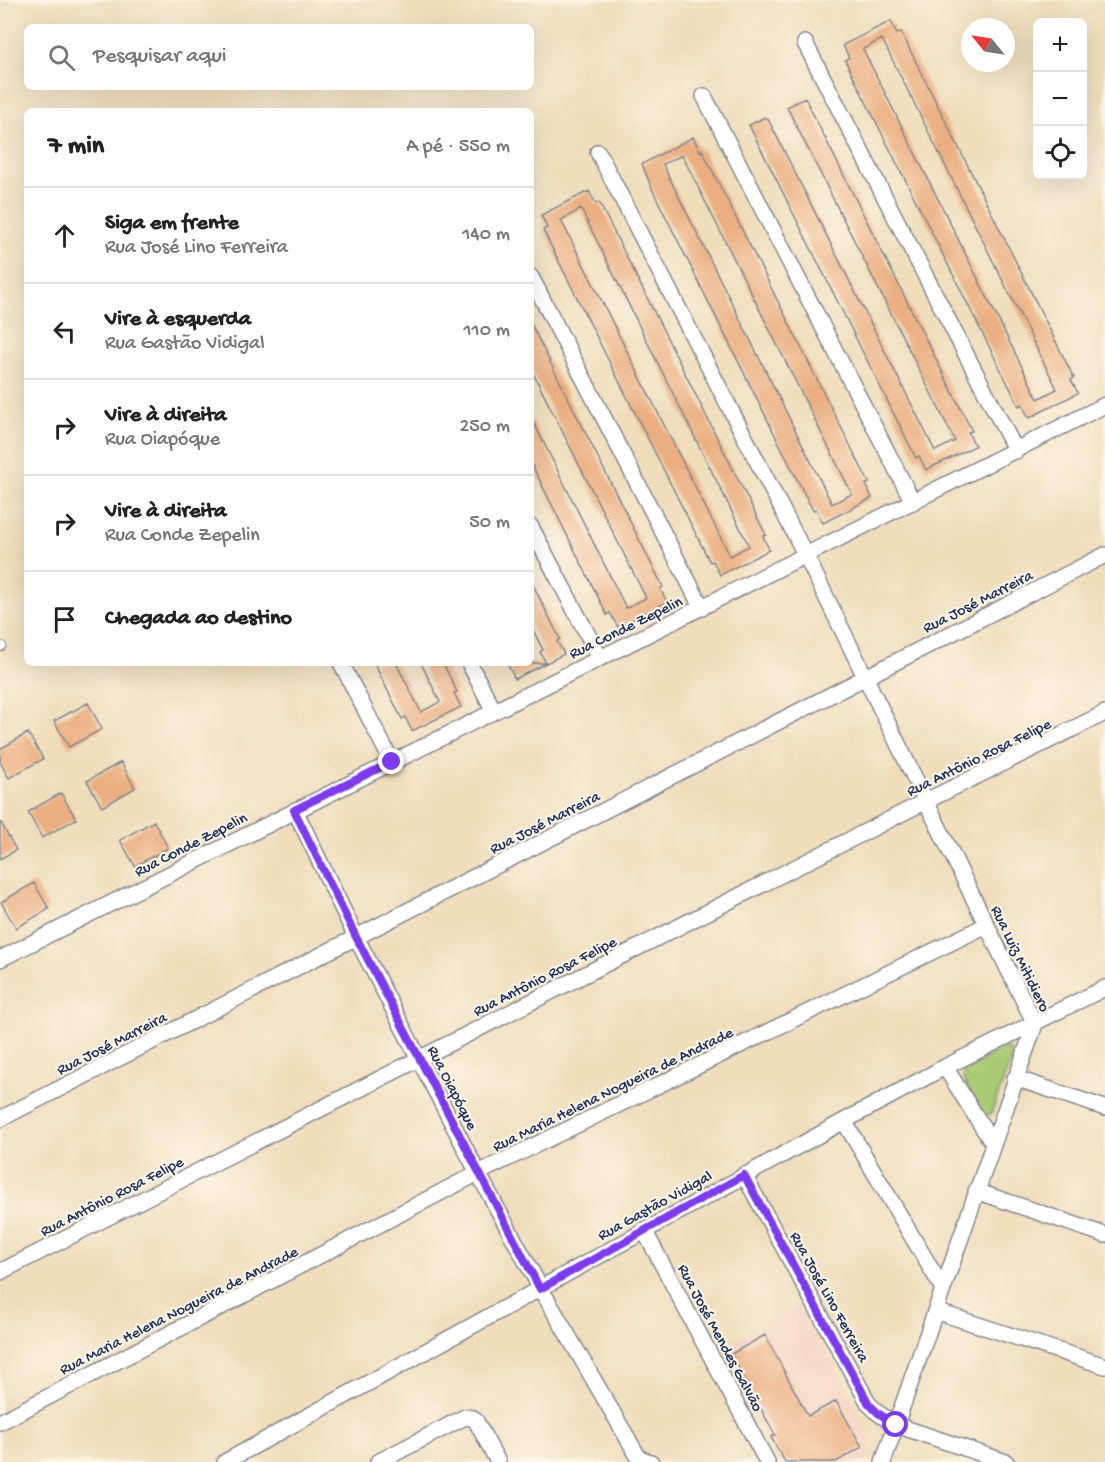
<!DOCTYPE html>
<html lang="pt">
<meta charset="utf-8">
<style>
:root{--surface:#fff;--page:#f6f6f6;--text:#222;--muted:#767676;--line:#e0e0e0}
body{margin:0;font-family:"Gochi Hand",sans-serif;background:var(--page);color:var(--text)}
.controls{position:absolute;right:18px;top:18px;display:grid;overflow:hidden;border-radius:9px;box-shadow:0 6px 24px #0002}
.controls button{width:54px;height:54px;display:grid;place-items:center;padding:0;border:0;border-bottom:2px solid var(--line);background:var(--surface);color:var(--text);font:30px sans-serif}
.compass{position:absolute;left:961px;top:18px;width:54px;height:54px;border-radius:50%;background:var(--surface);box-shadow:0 6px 24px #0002;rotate:300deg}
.stop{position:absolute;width:18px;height:18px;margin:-14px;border:4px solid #7c3aed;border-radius:50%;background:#fff}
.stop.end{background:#7c3aed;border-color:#fff;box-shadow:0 2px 6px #0008}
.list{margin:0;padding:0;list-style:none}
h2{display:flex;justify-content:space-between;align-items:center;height:78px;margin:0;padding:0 24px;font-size:26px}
h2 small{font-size:20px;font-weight:400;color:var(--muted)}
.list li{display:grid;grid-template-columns:39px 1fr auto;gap:18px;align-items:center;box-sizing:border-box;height:96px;padding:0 24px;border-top:2px solid var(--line)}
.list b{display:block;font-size:22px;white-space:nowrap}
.list p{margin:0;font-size:20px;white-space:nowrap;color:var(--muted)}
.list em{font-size:20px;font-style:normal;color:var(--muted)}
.icon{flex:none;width:33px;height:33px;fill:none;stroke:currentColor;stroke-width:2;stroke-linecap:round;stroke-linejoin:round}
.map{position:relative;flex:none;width:1105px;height:1462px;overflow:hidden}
.search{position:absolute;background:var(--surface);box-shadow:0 6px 24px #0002;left:24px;top:24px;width:510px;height:66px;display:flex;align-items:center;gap:15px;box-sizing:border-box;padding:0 21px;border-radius:9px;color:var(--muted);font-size:22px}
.panel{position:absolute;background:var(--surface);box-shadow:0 6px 24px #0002;left:24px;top:108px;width:510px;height:558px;border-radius:9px}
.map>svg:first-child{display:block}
.built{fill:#f4d3c0}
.green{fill:#aacb73;stroke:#627d68;stroke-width:1.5}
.building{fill:#ebae80;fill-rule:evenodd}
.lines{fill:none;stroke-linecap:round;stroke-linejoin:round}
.service-casing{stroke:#85868c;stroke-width:10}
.minor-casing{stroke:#85868c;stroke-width:18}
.service{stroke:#fff;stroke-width:8}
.minor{stroke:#fff;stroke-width:15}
.route{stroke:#7c3aed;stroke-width:8}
.labels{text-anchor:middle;stroke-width:4.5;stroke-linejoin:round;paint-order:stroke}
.street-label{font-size:16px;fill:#1b2f5e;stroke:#fcf5e5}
</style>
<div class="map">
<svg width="1105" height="1462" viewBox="0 0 1105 1462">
<rect width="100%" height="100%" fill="#fcf5e5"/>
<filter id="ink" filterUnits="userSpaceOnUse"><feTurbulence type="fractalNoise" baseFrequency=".0167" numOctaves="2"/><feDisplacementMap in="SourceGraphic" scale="12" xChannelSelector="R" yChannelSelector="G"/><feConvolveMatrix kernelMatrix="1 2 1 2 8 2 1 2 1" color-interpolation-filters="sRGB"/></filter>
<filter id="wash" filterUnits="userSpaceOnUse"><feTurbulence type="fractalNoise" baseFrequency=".008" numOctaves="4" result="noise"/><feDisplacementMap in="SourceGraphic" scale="24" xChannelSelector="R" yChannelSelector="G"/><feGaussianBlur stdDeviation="1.35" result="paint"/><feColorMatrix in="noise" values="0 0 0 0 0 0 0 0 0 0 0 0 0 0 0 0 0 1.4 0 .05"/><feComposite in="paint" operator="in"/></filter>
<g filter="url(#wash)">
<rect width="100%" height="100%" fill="#efddbb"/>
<path class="built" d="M803,1304L869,1433L872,1442L867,1462H778L718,1349Z"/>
<path class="green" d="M1004,1048L1011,1051L1012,1058L991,1114L983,1116L963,1079L964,1071Z"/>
<g id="blocks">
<path class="building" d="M891,21L897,34L901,32L1074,378L1071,380L1078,393L1029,418L1022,404L1019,406L845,60L849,58L843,45ZM882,39L1057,389L1038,399L863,49Z
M805,98L972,431L968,432L975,446L926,470L919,456L916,458L749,125L765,117L768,119L935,451L955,441L787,107Z
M693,137L700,151L702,150L869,483L866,484L872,498L823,523L816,509L813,510L804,493L653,191L642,164ZM682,155L852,494L832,504L664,167L663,164Z
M589,191L596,204L599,202L766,535L763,536L769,550L720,575L713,561L710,562L543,230L547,228L541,215ZM581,209L749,546L730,556L561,220Z
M531,324L663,587L660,589L667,602L618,627L610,613L607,615L531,463V417L626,608L646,598L531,369Z
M531,581L560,639L557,641L564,654L515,679L507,663H546L540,652L543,650L531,626Z
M374,663H396L421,712L440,702L421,663H443L457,692L454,693L461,707L412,731L405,717L402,719Z
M88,703L102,729L69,747L54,721Z
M28,733L43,759L9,778L0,762V749Z
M121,762L135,788L102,807L87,781Z
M61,793L76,819L42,838L28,812Z
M0,821L16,850L0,859Z
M154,821L168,848L135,866L120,840Z
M34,883L49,909L16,928L1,902Z
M765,1335L808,1416L836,1401L862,1447L836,1462H785L771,1437L775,1435L731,1354Z"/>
</g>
</g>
<g filter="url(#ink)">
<use href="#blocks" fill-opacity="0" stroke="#85868c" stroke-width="1.5"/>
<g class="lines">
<defs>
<path id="service" d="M0,647L2,646"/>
<path id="minor" d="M805,43L1016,451
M704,96L913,502
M598,152L806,556L1035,1024L883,1462
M531,277L702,608
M531,527L600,658
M341,663L392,762
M469,663L494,711
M295,810L356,937L478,1173L541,1289L639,1458L651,1462
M0,959L1105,405
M945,1067L993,1144
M1015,1078L1105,1108
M0,1119L1105,555
M844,1121L943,1289
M744,1175L869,1404L878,1413L896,1425L1006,1462
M976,1191L1105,1235
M644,1230L767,1462
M0,1272L926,801L1105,713
M935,1311L1105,1366
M0,1422L478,1173L987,925
M225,1462L844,1121L945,1067L1105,988
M378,1462L465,1417L473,1418L476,1421L498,1462"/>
</defs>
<use href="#service" class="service-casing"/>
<use href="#minor" class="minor-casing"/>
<use href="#service" class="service"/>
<use href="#minor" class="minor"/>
</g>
</g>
<g class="lines" filter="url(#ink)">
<path class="route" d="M392,762L294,810L356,937L540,1289L744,1175L869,1404L878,1413L896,1425"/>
</g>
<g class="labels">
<g class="street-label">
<text transform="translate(977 600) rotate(-27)" y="6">Rua José Marreira</text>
<text transform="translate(625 626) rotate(-26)" y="6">Rua Conde Zepelin</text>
<text transform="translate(978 756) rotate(-26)" y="6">Rua Antônio Rosa Felipe</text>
<text transform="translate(544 821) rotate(-27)" y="6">Rua José Marreira</text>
<text transform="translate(190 843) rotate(-27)" y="6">Rua Conde Zepelin</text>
<text transform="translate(1022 958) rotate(64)" y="6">Rua Luiz Mitidiero</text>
<text transform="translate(544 975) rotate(-27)" y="6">Rua Antônio Rosa Felipe</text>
<text transform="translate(111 1042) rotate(-27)" y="6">Rua José Marreira</text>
<text transform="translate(454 1087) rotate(63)" y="6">Rua Oiapóque</text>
<text transform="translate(612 1088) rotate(-26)" y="6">Rua Maria Helena Nogueira de Andrade</text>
<text transform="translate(111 1195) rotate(-27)" y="6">Rua Antônio Rosa Felipe</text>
<text transform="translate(654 1204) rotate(-29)" y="6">Rua Gastão Vidigal</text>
<text transform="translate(831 1296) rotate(61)" y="6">Rua José Lino Ferreira</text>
<text transform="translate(178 1309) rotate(-27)" y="6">Rua Maria Helena Nogueira de Andrade</text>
<text transform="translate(722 1337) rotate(62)" y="6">Rua José Mendes Galvão</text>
</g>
</g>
</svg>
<div class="controls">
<button>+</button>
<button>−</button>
<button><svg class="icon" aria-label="locate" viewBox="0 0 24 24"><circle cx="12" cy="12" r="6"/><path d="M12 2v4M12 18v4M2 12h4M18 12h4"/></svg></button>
</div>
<svg class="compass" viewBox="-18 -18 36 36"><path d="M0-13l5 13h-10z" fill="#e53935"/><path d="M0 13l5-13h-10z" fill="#767676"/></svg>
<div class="stop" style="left:896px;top:1425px"></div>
<div class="stop end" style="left:392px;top:762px"></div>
<div class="search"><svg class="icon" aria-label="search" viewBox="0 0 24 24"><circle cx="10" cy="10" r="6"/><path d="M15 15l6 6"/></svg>Pesquisar aqui</div>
<section class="panel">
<h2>7 min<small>A pé · 550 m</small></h2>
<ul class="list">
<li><svg class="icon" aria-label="ahead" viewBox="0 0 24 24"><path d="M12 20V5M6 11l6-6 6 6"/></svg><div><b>Siga em frente</b><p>Rua José Lino Ferreira</p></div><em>140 m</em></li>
<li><svg class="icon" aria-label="left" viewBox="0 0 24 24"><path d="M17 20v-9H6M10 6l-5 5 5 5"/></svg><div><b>Vire à esquerda</b><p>Rua Gastão Vidigal</p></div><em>110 m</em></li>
<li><svg class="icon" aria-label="right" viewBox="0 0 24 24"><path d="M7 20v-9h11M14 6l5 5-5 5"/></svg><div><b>Vire à direita</b><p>Rua Oiapóque</p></div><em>250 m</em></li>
<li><svg class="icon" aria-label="right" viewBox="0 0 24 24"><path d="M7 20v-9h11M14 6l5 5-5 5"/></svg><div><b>Vire à direita</b><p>Rua Conde Zepelin</p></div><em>50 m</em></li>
<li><svg class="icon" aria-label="arrive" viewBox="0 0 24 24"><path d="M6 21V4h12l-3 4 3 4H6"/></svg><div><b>Chegada ao destino</b></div></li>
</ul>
</section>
</div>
